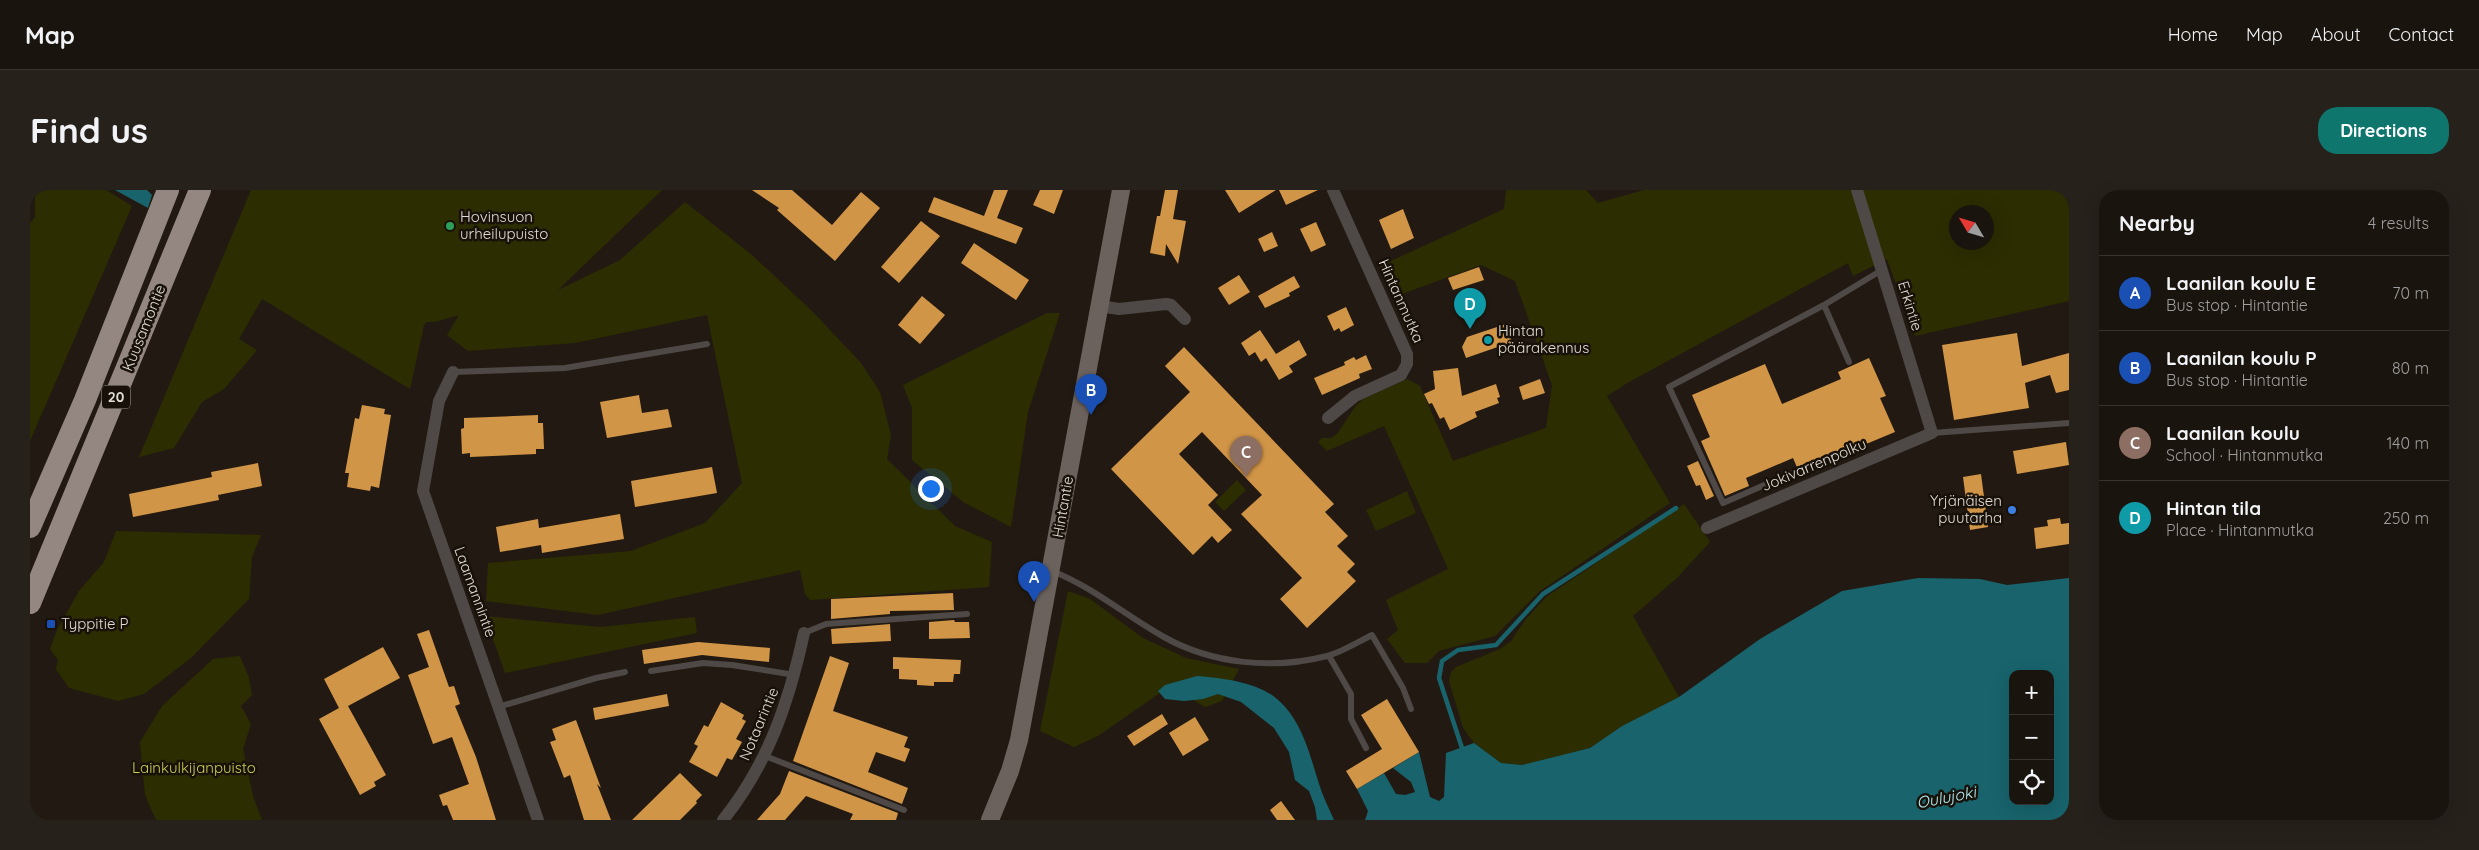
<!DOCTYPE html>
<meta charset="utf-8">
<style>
:root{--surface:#1a140e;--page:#27211c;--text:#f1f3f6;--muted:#9f9e9e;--line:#38332e;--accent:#0f766e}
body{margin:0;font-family:Quicksand,sans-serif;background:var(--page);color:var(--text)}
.controls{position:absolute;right:15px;bottom:15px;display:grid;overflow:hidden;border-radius:10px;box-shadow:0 5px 20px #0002}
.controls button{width:45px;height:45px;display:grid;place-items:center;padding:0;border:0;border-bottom:1px solid var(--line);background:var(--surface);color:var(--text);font:25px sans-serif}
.compass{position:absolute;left:1919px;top:15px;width:45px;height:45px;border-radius:50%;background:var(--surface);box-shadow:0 5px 20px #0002;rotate:308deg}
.you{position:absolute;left:900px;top:298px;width:18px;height:18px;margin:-12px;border:4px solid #fff;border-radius:50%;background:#1a73e8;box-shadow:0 0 0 8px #1a73e833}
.badge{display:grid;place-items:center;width:32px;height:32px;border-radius:50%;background:var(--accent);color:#fff;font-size:16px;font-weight:700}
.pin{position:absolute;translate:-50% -41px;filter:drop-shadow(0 1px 2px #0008)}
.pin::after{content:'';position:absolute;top:26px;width:18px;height:15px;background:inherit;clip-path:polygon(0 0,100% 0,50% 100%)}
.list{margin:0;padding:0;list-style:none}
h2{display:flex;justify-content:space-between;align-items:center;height:65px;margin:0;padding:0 20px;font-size:21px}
h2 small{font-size:16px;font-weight:400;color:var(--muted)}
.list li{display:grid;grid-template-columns:32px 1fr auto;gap:15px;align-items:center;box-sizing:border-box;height:75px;padding:0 20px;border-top:1px solid var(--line)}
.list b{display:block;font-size:19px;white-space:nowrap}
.list p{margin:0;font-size:16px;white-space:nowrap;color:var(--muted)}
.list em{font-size:16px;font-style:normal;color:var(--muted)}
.icon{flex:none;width:28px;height:28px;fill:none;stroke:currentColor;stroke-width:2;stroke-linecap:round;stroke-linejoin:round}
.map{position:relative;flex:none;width:2039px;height:630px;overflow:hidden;border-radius:20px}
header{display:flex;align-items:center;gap:30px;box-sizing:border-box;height:70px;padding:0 25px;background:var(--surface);border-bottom:1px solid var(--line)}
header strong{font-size:24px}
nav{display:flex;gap:28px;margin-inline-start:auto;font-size:18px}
.intro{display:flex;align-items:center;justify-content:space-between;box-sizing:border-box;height:120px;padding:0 30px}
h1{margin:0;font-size:35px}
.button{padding:12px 22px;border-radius:20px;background:var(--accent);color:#fff;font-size:18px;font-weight:700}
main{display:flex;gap:30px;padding:0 30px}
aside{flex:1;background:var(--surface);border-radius:20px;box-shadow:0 5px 20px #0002}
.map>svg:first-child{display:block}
.green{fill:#2c2d01;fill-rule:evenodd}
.water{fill:#18636c;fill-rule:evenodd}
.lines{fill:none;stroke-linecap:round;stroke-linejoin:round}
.stream{stroke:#18636c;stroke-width:4.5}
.building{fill:#d19547}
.lane{stroke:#4e4946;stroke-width:6}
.street{stroke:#4e4946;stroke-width:12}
.secondary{stroke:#6b625e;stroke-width:18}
.highway{stroke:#948781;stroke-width:22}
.leisure-dot{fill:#2e9e5b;stroke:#181109;stroke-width:2}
.culture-dot{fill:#0f9aa8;stroke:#181109;stroke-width:2}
.shop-dot{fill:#3f7fe0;stroke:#181109;stroke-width:2}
.transit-dot{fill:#1a4fb4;stroke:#181109;stroke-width:2}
.labels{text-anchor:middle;stroke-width:5;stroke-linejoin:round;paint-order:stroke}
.shield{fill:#181109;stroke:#a59f98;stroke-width:1}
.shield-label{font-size:14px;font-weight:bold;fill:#e1dcd6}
.poi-label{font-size:15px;fill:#e1dcd6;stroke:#181109;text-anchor:start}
.street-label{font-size:15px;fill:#e1dcd6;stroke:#181109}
.park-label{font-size:15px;fill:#cbcf4f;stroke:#181109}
.water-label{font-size:16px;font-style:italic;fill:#b5f0f7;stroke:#181109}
</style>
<header>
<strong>Map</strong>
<nav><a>Home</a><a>Map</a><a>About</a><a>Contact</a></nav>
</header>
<div class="intro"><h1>Find us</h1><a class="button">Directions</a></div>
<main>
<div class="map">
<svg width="2039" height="630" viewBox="0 0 2039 630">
<rect width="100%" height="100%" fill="#221a12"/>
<path class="green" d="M5,0H76L102,16L0,251V33L5,27Z
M221,0H632L528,100L590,70L655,12L722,65L783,122L831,173L850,202L861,245L857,269L925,336L962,352L959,397L780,410L775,404L770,380L568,425L456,411L458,373L601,361L675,333L712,293L677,125L545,153L438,161L417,145L429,125L405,132H397L394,135L380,199L232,109L209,149L227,160L194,199L172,212L144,258L109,267Z
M1476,0H1556L1568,13L1614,0H2039V111L1885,146L1857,69L1823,86L1818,73L1599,192L1577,206L1640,313L1510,401L1465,446L1409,461L1397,473H1375L1357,449L1368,440L1356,410L1418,379L1354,236L1297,261L1288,252L1292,248H1301L1307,244L1325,217L1333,209L1377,189L1390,196L1423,271L1516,238L1522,195L1485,91L1451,75L1364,107L1350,76L1474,19ZM1926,22H1956V52H1926Z
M1017,123H1030L998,222L981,337L933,312L882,270V218L873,195Z
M1207,290L1216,300L1194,321L1185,312Z
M1377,301L1386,323L1346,341L1336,320Z
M1654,314L1680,352L1647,388L1603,426L1649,507L1592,536L1560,558L1492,575L1471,573L1444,553L1433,538L1419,491L1421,482L1426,477L1470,459L1481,451L1496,429L1516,407Z
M86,341L231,345L222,367L219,409L161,468L114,504L88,511L39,498L26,479L28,470L20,459L27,440L49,401L74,372Z
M1038,401L1060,409L1113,448L1156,468L1209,479L1192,511L1175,517L1140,496L1068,546L1044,557L1010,541Z
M455,426L570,437L665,427L667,443L475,483Z
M210,466L219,488L222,505L211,516L221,534L213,559L223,606L232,630H126L115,605L110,552L132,516L183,469Z"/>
<path class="water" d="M85,0H117L122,5L118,18Z
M1888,388L1950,389L1977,395L2039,388V630H1335L1338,621L1327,599L1354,583L1366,604L1375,605L1385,602L1381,592L1363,578L1389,562L1400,607L1409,611L1414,607L1416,563L1444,553L1471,573L1492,575L1560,558L1592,536L1649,507L1730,449L1812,401ZM1983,484H2020V611H1983Z
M1167,486C1191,488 1228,492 1247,509C1272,530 1280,565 1289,594C1293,607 1299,618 1304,630H1287L1285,617L1279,601L1265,590L1259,562L1244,538L1211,512L1188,504L1173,509L1154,511L1135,509L1128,501L1135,495Z"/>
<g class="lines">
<path class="stream" d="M1432,558L1409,488L1412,471L1428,460L1466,455L1513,404L1646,318"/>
</g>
<path class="building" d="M722,0H762L802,35L831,2L850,18L805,71L747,20L749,18Z
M964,0H978L967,28L993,38L986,54L898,22L904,7L954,26Z
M1010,0H1033L1024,24L1003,15Z
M1135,0H1148L1143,29L1156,31L1148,74L1136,54L1135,66L1120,63L1127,26H1130Z
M1195,0H1246L1209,23Z
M1249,0H1288L1256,15Z
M1373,19L1384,48L1361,59L1349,30Z
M891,31L910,46L869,93L851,77Z
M1286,32L1296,55L1281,62L1270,39Z
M1242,42L1248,56L1234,62L1228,49Z
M944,53L999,90L986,110L931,73Z
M1449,77L1454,90L1423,100L1418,88Z
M1209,85L1220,102L1199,115L1188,98Z
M1264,86L1270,97L1259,103L1260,106L1235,118L1228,106Z
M892,106L915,125L890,154L868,135Z
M1316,117L1324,135L1311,142L1309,138L1304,141L1297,126Z
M1479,133L1483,145L1480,146L1482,152L1436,168L1432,157L1437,147Z
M1230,140L1246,164L1269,150L1277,165L1259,176L1263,182L1249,190L1236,168L1231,172L1225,162L1219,166L1211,153Z
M1987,143L1992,176L2039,163V200L2026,203L2020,185L1995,193L1999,218L1924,230L1912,155Z
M1154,157L1304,314L1295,322L1318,346L1307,356L1325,374L1317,382L1326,391L1277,438L1250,409L1272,388L1211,324L1232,305L1172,242L1149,264L1188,305L1178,315L1202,340L1188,353L1182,346L1163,365L1081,279L1160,202L1135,176Z
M1336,165L1342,179L1329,184L1330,188L1292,205L1284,188L1315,175L1314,172L1324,167L1326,170Z
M1839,168L1856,206L1850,208L1865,242L1769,282L1763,268L1716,288L1719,296L1695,306L1671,251L1680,247L1662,205L1735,174L1752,214L1811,189L1808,182Z
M1428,178L1432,206L1466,194L1470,207L1467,208L1469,213L1445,222L1447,227L1420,240L1414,227L1410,229L1402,213L1399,214L1394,204L1405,199L1403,181Z
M1510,189L1515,203L1493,210L1489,197Z
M609,205L612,223L638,219L642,237L577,248L570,212Z
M332,215L355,219L354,224L361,225L349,298L341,296L340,301L317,297L319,283H315L325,228L329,229Z
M508,225V233H513L514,259H506V264L440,267V263L432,264L431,239L434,238V228Z
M2036,252L2039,275L1987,284L1983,261Z
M1668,271L1684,306L1676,310L1670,295L1666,296L1657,276Z
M228,273L232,296L188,305L189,310L103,327L99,304L182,287L181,282Z
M682,277L687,303L605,317L601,291Z
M1951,284L1958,337L1940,340L1933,287Z
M590,324L594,349L512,363L511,355L470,362L466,337L508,329L509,338Z
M2030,328L2031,334L2039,333V354L2006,359L2004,338L2018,336L2017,330Z
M923,403L924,420L860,421V424L801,429V409Z
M924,430L925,432H939L940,448L899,449V432Z
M860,434L861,451L802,454L801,439Z
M399,440L419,497L424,496L430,514L425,516L446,567L466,630H423L417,615L413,616L409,605L439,594L422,547L403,554L378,485L399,477L387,444Z
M668,452L740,458L739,472L672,465L614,474L612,460Z
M353,457L370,488L318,516L356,585L344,592L346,596L330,605L289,529L309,518L294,489Z
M800,466L819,473L803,521L878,547L874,557L880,559L875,572L846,562L838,582L878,598L872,614L763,571Z
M863,467L931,470L930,484H924L923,492H904V496L887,495V490L869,489V479H863Z
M637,504L639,516L565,530L563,518Z
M1357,509L1389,562L1327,599L1316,581L1352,559L1331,525Z
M691,512L714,525L712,529L716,531L706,549L712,552L702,570L697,568L687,587L659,572L668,556L664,554L674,535L678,537Z
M1132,524L1138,534L1104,556L1097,546Z
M1165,527L1179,550L1153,566L1139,543Z
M546,530L571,598L567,594L581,630H554L540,585L534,588L520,552L526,550L522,539Z
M759,581L868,623L866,630H820L823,624L776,606L755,630H727L750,604Z
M650,583L672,605L666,611L667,613L650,630H602Z
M1251,611L1265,630H1247L1240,620Z"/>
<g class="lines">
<path class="lane" d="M1794,115L1819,172
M423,182L535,178L677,154
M1902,243L2039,233
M1762,283L1693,313L1639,197L1794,115L1852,80
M1022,381C1063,397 1096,426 1134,447C1182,474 1243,480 1297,466C1312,462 1328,452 1342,445L1373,498L1381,519
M774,443L796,434L937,424
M1299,466L1321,504V529L1336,558
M621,481L673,473L702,475L765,485
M468,517L566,488L595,482
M735,566L874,620"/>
<path class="street" d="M1069,116L1089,119L1136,114L1141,115L1155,129
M423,182L409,211L393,301L508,630
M1298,228L1325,206L1371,185L1377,174V164L1303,0
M1677,338L1902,243L1827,0
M693,630C738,574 759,512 774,443"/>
<path class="secondary" d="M960,630L980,581L989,550L1091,0"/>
<path class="highway" d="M0,337L55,210L138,0
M0,413L170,0"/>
</g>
<circle class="leisure-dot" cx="420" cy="36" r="5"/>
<circle class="culture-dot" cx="1458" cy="150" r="5"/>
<circle class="shop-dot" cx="1982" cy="320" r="5"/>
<rect class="transit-dot" x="16" y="429" width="10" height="10" rx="2.5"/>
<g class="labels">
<rect class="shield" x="72" y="195.5" width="28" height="23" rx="4"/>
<g class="shield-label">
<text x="86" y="212">20</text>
</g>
<g class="poi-label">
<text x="430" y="32">Hovinsuon<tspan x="430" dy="17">urheilupuisto</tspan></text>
<text x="1468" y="146">Hintan<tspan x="1468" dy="17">päärakennus</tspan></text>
<text x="1972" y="316" text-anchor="end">Yrjänäisen<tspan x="1972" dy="17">puutarha</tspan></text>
<text x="31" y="439">Typpitie P</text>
</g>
<g class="street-label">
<text transform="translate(1371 111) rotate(66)" y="5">Hintanmutka</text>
<text transform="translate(1880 116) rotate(73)" y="5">Erkintie</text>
<text transform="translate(114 138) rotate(-68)" y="5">Kuusamontie</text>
<text transform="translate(1784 275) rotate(-23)" y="5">Jokivarrenpolku</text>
<text transform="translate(1033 317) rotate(-80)" y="5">Hintantie</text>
<text transform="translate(445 402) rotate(70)" y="5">Laamannintie</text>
<text transform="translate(729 534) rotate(-67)" y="5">Notaarintie</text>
</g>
<g class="park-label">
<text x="164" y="583">Lainkulkijanpuisto</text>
</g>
<g class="water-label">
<text transform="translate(1916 607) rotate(-11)" y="6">Oulujoki</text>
</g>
</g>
</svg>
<div class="controls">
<button>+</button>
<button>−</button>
<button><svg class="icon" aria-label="locate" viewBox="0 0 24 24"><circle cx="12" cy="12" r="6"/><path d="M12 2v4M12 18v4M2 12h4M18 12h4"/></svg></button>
</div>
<svg class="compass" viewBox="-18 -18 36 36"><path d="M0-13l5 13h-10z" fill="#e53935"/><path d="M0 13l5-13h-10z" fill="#9f9e9e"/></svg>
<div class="you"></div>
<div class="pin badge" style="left:1004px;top:412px;background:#1a4fb4">A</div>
<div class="pin badge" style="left:1061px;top:225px;background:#1a4fb4">B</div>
<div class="pin badge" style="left:1216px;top:287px;background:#8d6e63">C</div>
<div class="pin badge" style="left:1440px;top:139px;background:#0f9aa8">D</div>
</div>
<aside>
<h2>Nearby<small>4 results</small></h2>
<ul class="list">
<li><span class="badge" style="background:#1a4fb4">A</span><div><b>Laanilan koulu E</b><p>Bus stop · Hintantie</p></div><em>70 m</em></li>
<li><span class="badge" style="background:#1a4fb4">B</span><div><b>Laanilan koulu P</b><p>Bus stop · Hintantie</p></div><em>80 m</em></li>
<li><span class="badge" style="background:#8d6e63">C</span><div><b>Laanilan koulu</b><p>School · Hintanmutka</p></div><em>140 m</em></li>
<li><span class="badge" style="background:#0f9aa8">D</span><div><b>Hintan tila</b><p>Place · Hintanmutka</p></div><em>250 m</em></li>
</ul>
</aside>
</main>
